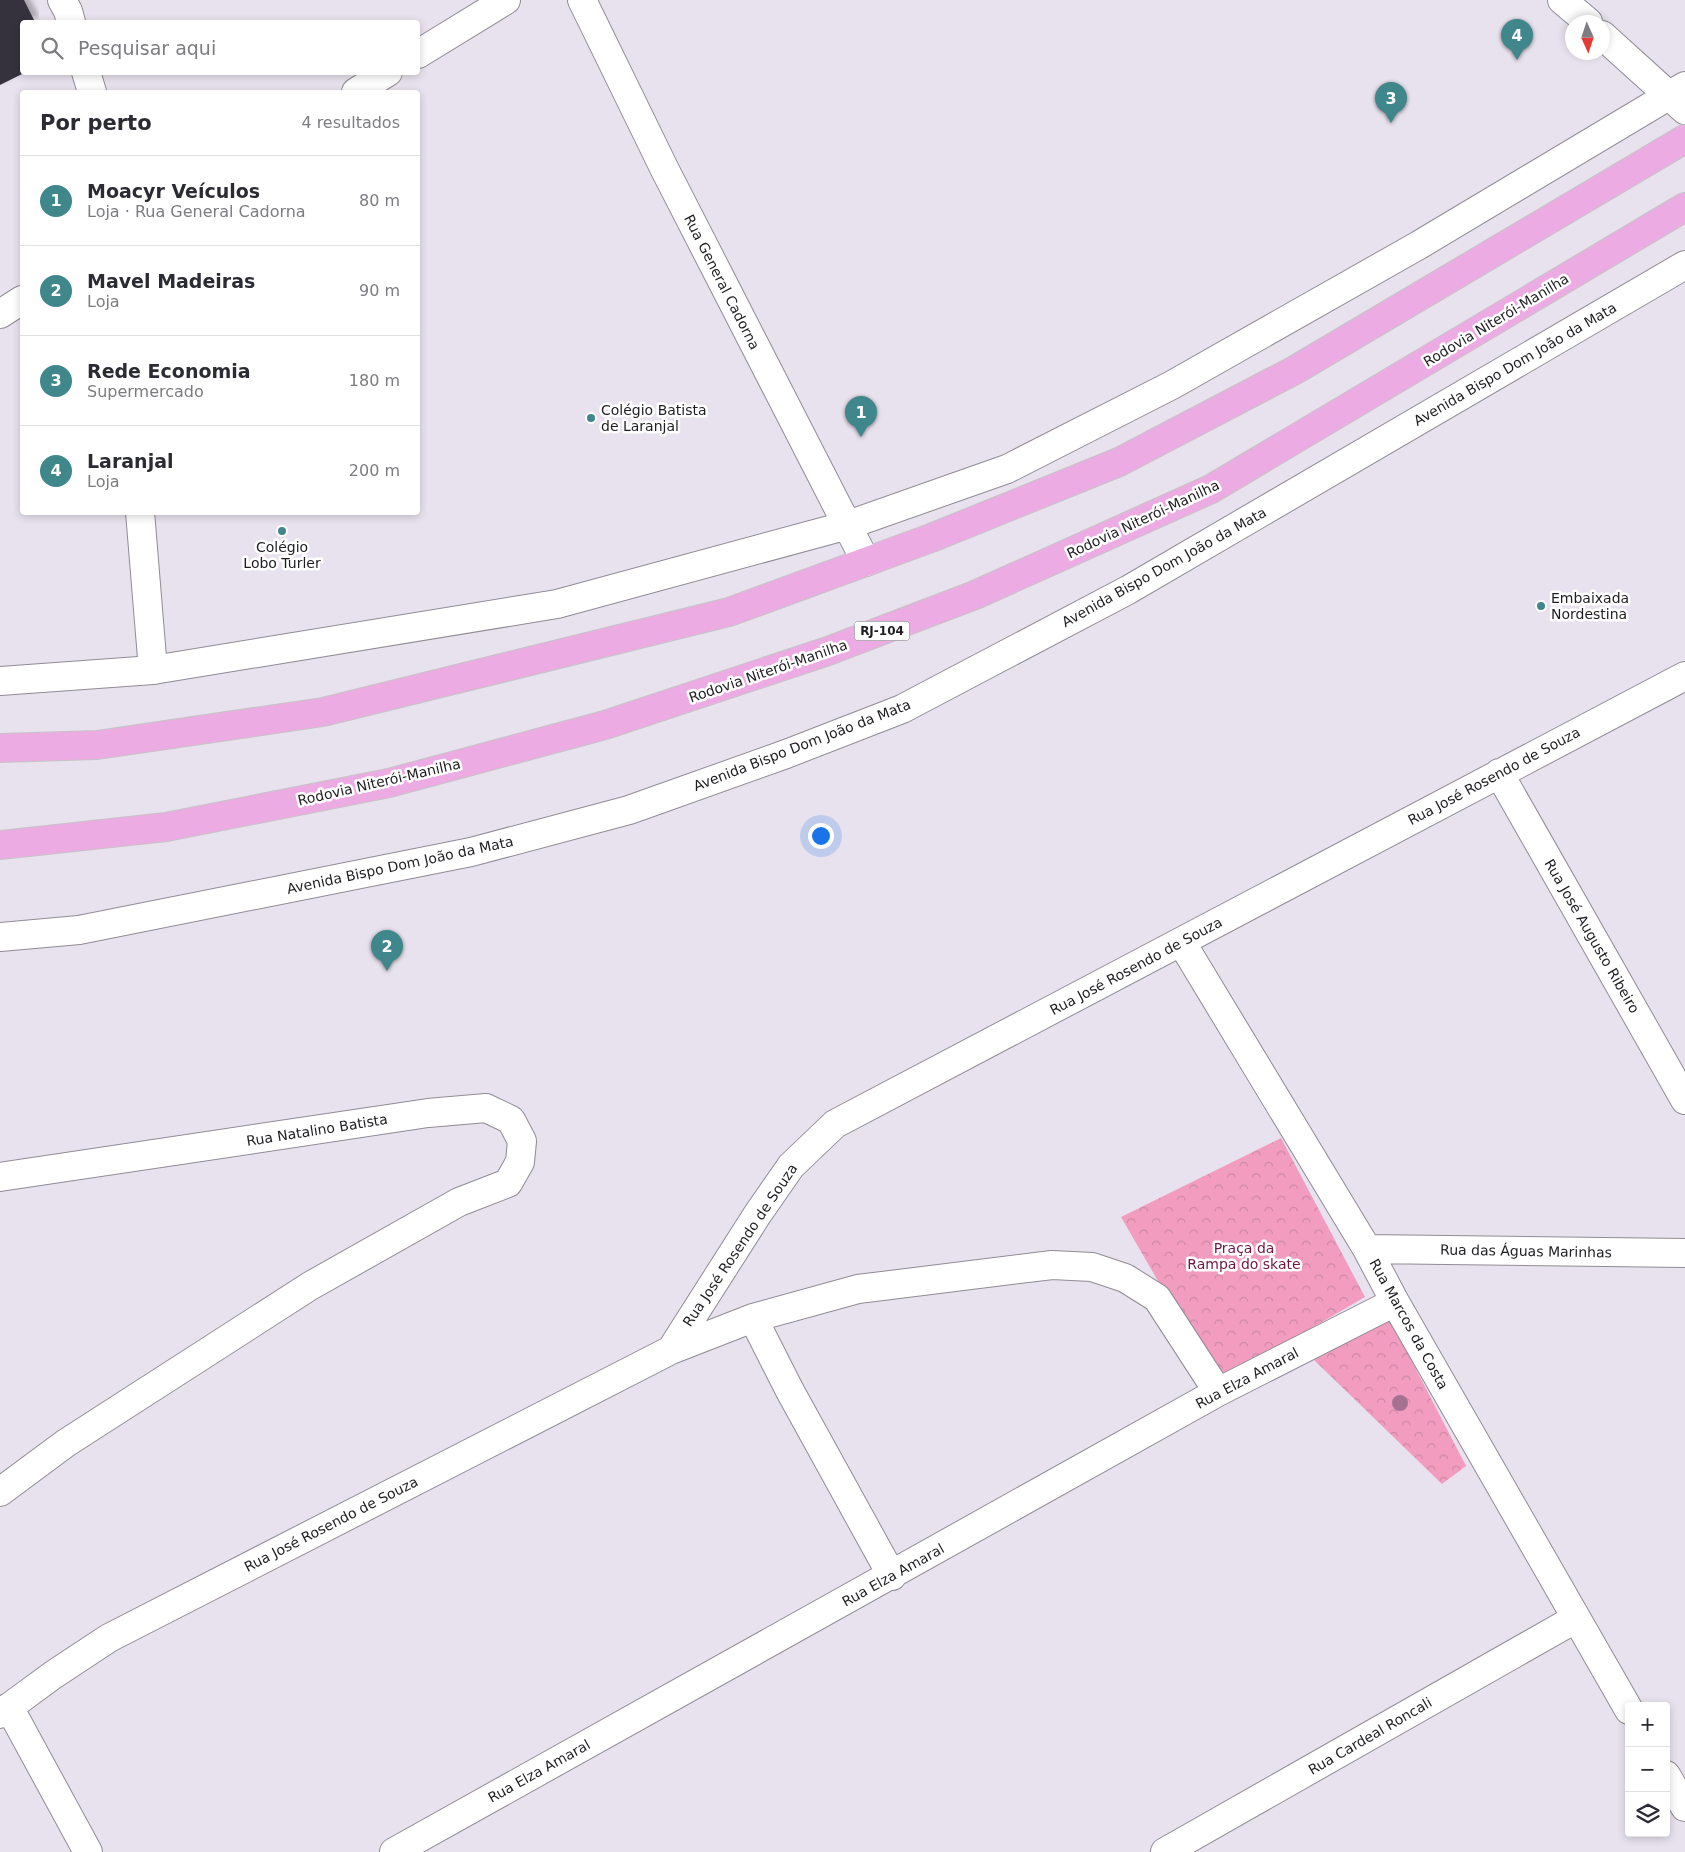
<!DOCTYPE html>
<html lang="pt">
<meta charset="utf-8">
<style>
:root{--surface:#fff;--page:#f7f7f7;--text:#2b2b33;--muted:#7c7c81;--line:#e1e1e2;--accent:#3f878a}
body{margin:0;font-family:"DejaVu Sans",sans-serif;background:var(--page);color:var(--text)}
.controls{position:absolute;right:15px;bottom:15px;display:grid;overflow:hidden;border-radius:5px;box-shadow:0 2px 8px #0003}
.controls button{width:45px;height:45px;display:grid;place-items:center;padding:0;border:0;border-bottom:1px solid var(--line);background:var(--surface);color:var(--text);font:25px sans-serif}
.compass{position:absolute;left:1565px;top:15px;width:45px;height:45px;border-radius:50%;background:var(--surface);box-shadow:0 2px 8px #0003;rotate:177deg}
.you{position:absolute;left:820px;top:835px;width:18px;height:18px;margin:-12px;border:4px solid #fff;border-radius:50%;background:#1a73e8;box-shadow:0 0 0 8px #1a73e833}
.badge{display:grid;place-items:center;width:32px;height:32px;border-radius:50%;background:var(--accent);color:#fff;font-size:16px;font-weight:700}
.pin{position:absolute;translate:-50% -41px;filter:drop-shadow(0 1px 2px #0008)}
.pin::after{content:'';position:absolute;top:26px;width:18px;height:15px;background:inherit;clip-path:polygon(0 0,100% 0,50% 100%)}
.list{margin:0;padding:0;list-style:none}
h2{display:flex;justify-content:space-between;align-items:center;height:65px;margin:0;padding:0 20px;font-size:21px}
h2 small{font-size:16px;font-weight:400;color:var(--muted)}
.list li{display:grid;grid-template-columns:32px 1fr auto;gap:15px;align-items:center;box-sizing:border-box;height:90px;padding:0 20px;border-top:1px solid var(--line)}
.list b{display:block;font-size:19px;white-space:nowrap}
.list p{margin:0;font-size:16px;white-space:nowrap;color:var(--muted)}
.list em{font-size:16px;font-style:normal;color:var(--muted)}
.icon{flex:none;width:28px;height:28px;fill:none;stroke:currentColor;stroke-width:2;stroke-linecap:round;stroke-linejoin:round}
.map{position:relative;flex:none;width:1685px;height:1852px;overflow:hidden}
.search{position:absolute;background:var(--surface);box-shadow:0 2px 8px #0003;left:20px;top:20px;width:400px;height:55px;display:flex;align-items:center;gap:12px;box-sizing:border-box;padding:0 18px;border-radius:5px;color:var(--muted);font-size:19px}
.panel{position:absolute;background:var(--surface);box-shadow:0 2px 8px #0003;left:20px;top:90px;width:400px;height:425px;border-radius:5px}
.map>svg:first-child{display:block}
.forest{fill:url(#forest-crowns)}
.building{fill:#34333d;filter:url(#shadow)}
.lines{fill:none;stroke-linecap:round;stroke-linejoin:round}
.minor-casing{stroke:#918b95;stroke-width:30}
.tertiary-casing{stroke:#918b95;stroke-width:30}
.trunk-casing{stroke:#c5c4c5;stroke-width:30}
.minor{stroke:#fff;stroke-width:28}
.tertiary{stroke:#fff;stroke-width:28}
.trunk{stroke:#ecace3;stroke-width:28}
.tree{fill:#a47290}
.poi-dot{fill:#3f878a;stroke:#fff;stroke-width:2}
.labels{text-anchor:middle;stroke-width:5;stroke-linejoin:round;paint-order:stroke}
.shield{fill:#fff;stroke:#626164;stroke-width:1}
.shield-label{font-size:12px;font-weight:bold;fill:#1f1d21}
.street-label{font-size:14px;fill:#1f1d21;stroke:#fff}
.poi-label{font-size:14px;fill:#1f1d21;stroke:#fff;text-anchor:start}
.park-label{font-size:14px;fill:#6d1743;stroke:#fff}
</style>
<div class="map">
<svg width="1685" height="1852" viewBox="0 0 1685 1852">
<defs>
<pattern id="forest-crowns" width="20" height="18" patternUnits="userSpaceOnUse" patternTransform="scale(1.25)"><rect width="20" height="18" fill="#f29dbf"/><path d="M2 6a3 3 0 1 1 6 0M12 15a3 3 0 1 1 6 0" fill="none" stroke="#cf87a4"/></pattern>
<filter id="shadow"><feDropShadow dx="4.5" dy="-4.5" stdDeviation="2.5" flood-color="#0004"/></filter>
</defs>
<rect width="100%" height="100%" fill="#e8e2ee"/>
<path class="forest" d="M1281,1138L1365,1297L1217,1383L1121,1217Z
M1390,1319L1466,1466L1442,1484L1314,1360Z"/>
<path class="building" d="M0,0H24L35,22H22V74L0,85Z"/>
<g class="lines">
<defs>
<path id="minor" d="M62,0L68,11L71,22
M582,0L665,170L866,562
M418,54L506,0
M86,72L92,92
M356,92L388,72
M0,314L22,300
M140,512L153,670
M1499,773L1685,1100
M1182,943L1367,1249L1395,1302L1629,1710
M0,1177L428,1113L486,1108L511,1120L522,1141L520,1162L508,1183L459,1202L310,1286L66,1443L0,1492
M1367,1249L1685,1253
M753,1318L790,1391L892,1576
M671,1350L757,1215L791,1166L835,1124L1685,676
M9,1707L88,1852
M0,1714L53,1675L109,1638L671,1350L753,1318L858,1289L1052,1265L1092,1267L1125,1278L1157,1298L1218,1392
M1666,1775L1685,1807
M394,1852L1218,1392L1395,1302
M1165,1852L1575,1619"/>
<path id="tertiary" d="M1562,0L1588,22
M1602,35L1685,110
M0,681L153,670L557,604L848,525L1007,469L1172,385L1419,245L1685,86
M0,937L79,930L471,852L629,810L786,754L902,709L1128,590L1685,265"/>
<path id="trunk" d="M0,748L97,745L323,712L729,612L931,538L1119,462L1295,370L1685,139
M0,845L166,827L389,783L605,725L828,651L975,595L1211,489L1685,207"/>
</defs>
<use href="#minor" class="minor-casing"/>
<use href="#tertiary" class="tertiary-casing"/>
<use href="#trunk" class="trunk-casing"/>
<use href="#minor" class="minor"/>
<use href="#tertiary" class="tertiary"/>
<use href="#trunk" class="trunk"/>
</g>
<circle class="tree" cx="1400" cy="1403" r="8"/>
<g class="poi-dot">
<circle cx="591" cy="418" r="5"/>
<circle cx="282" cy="531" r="5"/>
<circle cx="1541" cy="606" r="5"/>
</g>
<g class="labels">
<rect class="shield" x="854.5" y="621.5" width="55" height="19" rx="4"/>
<g class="shield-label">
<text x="882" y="635">RJ-104</text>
</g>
<g class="street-label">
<text transform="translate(722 282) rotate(63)" y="5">Rua General Cadorna</text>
<text transform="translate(1496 320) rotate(-31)" y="5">Rodovia Niterói-Manilha</text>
<text transform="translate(1515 364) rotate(-30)" y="5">Avenida Bispo Dom João da Mata</text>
<text transform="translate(1143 519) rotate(-25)" y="5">Rodovia Niterói-Manilha</text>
<text transform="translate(1164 567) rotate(-29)" y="5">Avenida Bispo Dom João da Mata</text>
<text transform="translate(768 671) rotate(-19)" y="5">Rodovia Niterói-Manilha</text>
<text transform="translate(802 745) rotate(-21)" y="5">Avenida Bispo Dom João da Mata</text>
<text transform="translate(1494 776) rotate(-28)" y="5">Rua José Rosendo de Souza</text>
<text transform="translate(379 782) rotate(-13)" y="5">Rodovia Niterói-Manilha</text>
<text transform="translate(400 865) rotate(-12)" y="5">Avenida Bispo Dom João da Mata</text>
<text transform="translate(1592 936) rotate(60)" y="5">Rua José Augusto Ribeiro</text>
<text transform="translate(1136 966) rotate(-28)" y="5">Rua José Rosendo de Souza</text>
<text transform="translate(317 1130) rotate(-9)" y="5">Rua Natalino Batista</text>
<text transform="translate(740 1245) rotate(-56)" y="5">Rua José Rosendo de Souza</text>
<text transform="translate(1526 1251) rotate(1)" y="5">Rua das Águas Marinhas</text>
<text transform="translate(1409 1324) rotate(61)" y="5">Rua Marcos da Costa</text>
<text transform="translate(1247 1378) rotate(-28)" y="5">Rua Elza Amaral</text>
<text transform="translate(331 1524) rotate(-27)" y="5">Rua José Rosendo de Souza</text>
<text transform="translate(893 1575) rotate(-29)" y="5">Rua Elza Amaral</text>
<text transform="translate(1370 1736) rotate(-30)" y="5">Rua Cardeal Roncali</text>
<text transform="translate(539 1771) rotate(-29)" y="5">Rua Elza Amaral</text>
</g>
<g class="poi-label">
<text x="601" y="415">Colégio Batista<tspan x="601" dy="16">de Laranjal</tspan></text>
<text x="282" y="552" text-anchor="middle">Colégio<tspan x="282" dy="16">Lobo Turler</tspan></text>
<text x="1551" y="603">Embaixada<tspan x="1551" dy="16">Nordestina</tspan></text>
</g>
<g class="park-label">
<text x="1244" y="1253">Praça da<tspan x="1244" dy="16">Rampa do skate</tspan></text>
</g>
</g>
</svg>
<div class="controls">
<button>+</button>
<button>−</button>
<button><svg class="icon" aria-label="layers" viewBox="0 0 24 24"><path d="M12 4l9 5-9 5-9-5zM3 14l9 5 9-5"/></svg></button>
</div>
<svg class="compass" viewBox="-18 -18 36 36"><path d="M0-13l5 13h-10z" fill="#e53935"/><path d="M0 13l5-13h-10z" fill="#7c7c81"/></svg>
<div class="you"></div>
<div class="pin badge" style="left:861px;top:437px">1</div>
<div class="pin badge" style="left:387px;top:971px">2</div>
<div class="pin badge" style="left:1391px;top:123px">3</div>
<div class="pin badge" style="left:1517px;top:60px">4</div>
<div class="search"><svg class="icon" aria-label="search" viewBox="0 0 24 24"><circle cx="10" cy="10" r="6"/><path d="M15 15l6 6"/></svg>Pesquisar aqui</div>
<section class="panel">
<h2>Por perto<small>4 resultados</small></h2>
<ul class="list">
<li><span class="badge">1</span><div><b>Moacyr Veículos</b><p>Loja · Rua General Cadorna</p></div><em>80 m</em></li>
<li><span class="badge">2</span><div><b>Mavel Madeiras</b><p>Loja</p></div><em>90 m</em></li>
<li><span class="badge">3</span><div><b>Rede Economia</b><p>Supermercado</p></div><em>180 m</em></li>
<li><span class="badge">4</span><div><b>Laranjal</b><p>Loja</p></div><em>200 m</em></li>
</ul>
</section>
</div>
